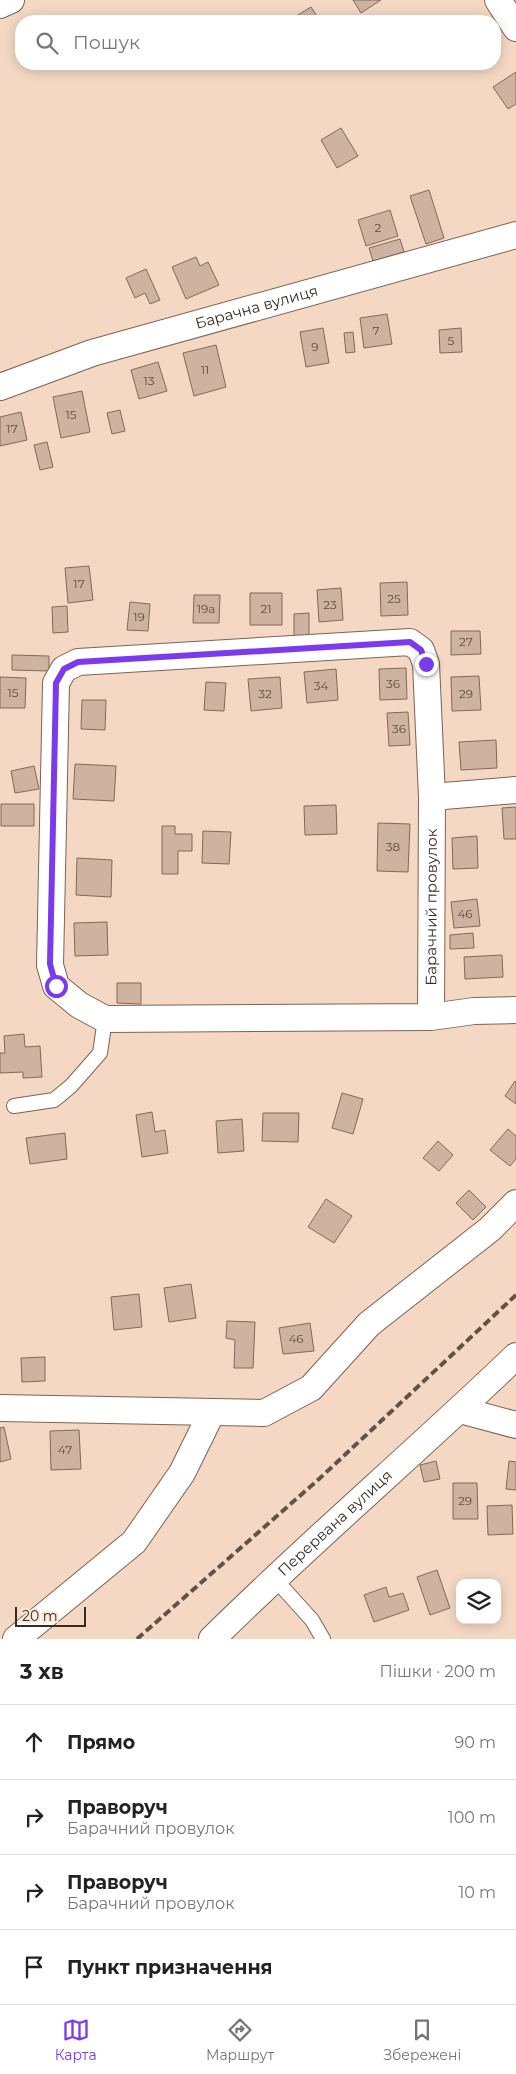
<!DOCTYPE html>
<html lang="uk">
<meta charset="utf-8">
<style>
:root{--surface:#fff;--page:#f6f6f6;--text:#222;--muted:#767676;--line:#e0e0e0;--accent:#7c3aed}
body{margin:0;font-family:Montserrat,sans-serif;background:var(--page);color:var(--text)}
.controls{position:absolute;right:15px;bottom:15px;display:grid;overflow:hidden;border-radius:10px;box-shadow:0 2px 12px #0003}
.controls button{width:45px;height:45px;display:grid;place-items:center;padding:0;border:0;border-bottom:1px solid var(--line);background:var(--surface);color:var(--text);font:25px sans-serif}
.scale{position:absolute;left:15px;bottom:12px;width:71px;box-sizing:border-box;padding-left:5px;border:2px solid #362c24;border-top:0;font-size:14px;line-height:18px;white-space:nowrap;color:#362c24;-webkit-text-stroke:4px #fde7d6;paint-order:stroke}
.stop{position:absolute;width:15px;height:15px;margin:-11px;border:4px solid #7c3aed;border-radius:50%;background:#fff}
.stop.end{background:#7c3aed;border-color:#fff;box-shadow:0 1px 5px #0008}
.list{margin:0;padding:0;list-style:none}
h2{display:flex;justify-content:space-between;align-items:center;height:65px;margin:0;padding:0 20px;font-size:21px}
h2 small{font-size:16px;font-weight:400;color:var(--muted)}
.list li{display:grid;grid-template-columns:32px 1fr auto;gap:15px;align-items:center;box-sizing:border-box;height:75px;padding:0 20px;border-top:1px solid var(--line)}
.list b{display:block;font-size:19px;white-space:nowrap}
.list p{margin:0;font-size:16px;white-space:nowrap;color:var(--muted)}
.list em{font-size:16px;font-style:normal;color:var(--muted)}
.icon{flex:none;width:28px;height:28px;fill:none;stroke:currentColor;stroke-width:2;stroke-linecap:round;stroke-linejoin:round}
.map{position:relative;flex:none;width:516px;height:1639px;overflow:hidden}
.search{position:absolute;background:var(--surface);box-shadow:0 2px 12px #0003;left:15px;right:15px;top:15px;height:55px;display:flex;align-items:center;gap:12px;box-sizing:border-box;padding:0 18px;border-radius:20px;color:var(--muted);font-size:19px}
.sheet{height:365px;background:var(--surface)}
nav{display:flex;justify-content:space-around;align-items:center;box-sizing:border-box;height:70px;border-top:1px solid var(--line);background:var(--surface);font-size:14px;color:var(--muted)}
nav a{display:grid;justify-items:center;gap:2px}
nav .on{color:var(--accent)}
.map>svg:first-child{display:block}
.building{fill:#ceb3a0;stroke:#826957}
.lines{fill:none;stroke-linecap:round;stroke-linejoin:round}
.lane-casing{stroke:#7c6352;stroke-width:16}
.street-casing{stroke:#7c6352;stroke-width:28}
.lane{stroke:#fff;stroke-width:14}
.street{stroke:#fff;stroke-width:26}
.rail{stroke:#605247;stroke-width:4;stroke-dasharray:8 4;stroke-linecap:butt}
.route{stroke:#7c3aed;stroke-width:6}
.labels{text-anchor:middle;stroke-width:4.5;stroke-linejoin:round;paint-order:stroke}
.number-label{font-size:12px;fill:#5c4e43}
.street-label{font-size:15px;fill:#362c24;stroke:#fde7d6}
</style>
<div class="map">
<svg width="516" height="1639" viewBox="0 0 516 1639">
<rect width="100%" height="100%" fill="#f4d8c4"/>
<path class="building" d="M353,0H381L361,13Z
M311,7L320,21H288Z
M516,72V104L508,109L493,87Z
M341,128L358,156L337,168L321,140Z
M429,190L444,238L426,244L410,196Z
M390,210L398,236L366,246L358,220Z
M400,239L404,252L373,261L369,248Z
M196,257L200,266L208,262L219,285L186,299L172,267Z
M146,269L160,300L150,304L145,293L135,298L126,278Z
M387,314L392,344L364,348L360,318Z
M323,328L329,363L306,367L300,332Z
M461,328L462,352L440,353L439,330Z
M353,332L355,352L346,353L344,333Z
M216,345L226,387L194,396L183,353Z
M158,362L167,391L139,399L131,370Z
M82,391L90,432L61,438L53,397Z
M120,410L125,431L112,434L107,413Z
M21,412L27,440L0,446V417Z
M47,442L53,467L40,470L34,445Z
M89,566L93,600L68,603L65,568Z
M407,582L408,615L381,616L380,583Z
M341,588L343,620L319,622L317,590Z
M250,593H282V625H250Z
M194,595H220L219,623H193Z
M130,602L150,604L148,631L127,630Z
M67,606L68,632L53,633L52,607Z
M309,613V636L294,637V614Z
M451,631H480L481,654L451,655Z
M12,655L49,656V671L12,670Z
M406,668L407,699L380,700L379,669Z
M336,669L338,700L307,703L304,672Z
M479,676L481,710L452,711L451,677Z
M0,677L26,678L25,708H0Z
M280,677L282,708L251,711L248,679Z
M206,682L226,683L224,711L204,710Z
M82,700H106L105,730L81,729Z
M408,712L410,745L389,746L387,713Z
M496,740L497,768L461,770L459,742Z
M75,764L116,766L114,801L73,799Z
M34,766L39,789L15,793L11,771Z
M1,804H34V826H1Z
M336,805L337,834L305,835L304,806Z
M516,807V839H504L502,808Z
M378,823L410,824L408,872L377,871Z
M162,826H175V834H192V851H178V874H162Z
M203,831L231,832L229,864L202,863Z
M477,836L478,868L453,869L452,838Z
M77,858L112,860L111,897L76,895Z
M477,899L480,926L454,928L451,902Z
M107,922L108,955L75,956L74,923Z
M473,933L474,948L450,949V935Z
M502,955L503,977L465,979L464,957Z
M117,983H141V1004L117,1003Z
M24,1034L25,1047L40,1046L42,1077L23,1078V1072L0,1073V1053H5L4,1036Z
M515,1081L516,1082V1104L505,1096Z
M342,1093L363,1099L353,1134L332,1128Z
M152,1112L155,1132L165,1130L168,1153L142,1157L136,1115Z
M263,1113H299L298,1142L262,1141Z
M242,1119L244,1151L218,1153L216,1121Z
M508,1129L516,1136V1159L510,1166L490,1150Z
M65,1133L67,1159L30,1164L26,1138Z
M438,1141L453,1155L439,1171L423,1158Z
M469,1190L486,1207L473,1220L456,1203Z
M326,1199L352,1216L334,1243L308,1227Z
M191,1284L196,1318L169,1322L164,1288Z
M139,1294L142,1327L114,1330L111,1297Z
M227,1321L255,1322L253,1368H234L235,1340L226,1338Z
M310,1323L314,1351L283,1354L279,1328Z
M45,1357V1381L22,1382L21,1358Z
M4,1427L11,1459L0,1462V1428Z
M79,1430L81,1469L51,1470L50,1431Z
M436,1461L440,1479L424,1482L420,1465Z
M509,1461L516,1462V1490L506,1489Z
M453,1483H477L478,1519H453Z
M512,1505L513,1534L488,1535L487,1506Z
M437,1570L450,1608L430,1615L417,1577Z
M386,1587L389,1597L403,1593L409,1610L374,1622L364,1595Z"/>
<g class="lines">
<defs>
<path id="lane" d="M14,1106L54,1100L71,1086L100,1053L105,1019
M274,1578L312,1620L323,1639"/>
<g id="street">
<path d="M498,0L516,28"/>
<path d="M0,5L11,0"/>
<path id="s1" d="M0,387L92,353L516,235"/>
<path d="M432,797L516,790"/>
<path id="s2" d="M431,1017L432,797L426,664L421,650L410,642L78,662L64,669L56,683L50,965L56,986L79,1005L105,1019L431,1017L474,1011L516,1010"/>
<path d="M0,1408L264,1413L311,1388L369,1324L490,1229L516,1203"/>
<path d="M460,1410L516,1425"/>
<path d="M16,1639L134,1542L182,1473L212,1412"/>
<path id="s3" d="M212,1639C310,1542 416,1452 516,1356"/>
</g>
</defs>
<use href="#lane" class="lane-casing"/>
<use href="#street" class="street-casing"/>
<use href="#lane" class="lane"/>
<use href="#street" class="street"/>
<path class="rail" d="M137,1639L319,1479L516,1295"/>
</g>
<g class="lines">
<path class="route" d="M56,986L50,964L56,683L64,669L78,662L410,642L421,650L426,664"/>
</g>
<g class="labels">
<g class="number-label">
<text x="378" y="232">2</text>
<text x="376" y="335">7</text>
<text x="451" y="345">5</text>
<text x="315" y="351">9</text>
<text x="205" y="374">11</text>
<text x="149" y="385">13</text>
<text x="71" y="419">15</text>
<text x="12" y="433">17</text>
<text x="79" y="588">17</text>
<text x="394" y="603">25</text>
<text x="330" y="609">23</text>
<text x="206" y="613">19а</text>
<text x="266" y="613">21</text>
<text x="139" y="621">19</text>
<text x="466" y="646">27</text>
<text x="393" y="688">36</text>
<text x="321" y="690">34</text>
<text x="13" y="697">15</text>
<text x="265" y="698">32</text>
<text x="466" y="698">29</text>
<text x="399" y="733">36</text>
<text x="393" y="851">38</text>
<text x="465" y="918">46</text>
<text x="296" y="1343">46</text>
<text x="65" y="1454">47</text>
<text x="465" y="1505">29</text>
</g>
<g class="street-label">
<text dy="5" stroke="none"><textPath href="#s1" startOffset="269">Барачна вулиця</textPath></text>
<text dy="5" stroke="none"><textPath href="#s2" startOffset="110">Барачний провулок</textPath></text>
<text dy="5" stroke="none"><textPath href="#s3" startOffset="169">Перервана вулиця</textPath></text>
</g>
</g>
</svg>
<div class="controls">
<button><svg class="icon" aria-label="layers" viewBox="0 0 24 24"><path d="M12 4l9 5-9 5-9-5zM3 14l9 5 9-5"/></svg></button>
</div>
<div class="scale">20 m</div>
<div class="stop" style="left:56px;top:986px"></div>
<div class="stop end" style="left:426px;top:664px"></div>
<div class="search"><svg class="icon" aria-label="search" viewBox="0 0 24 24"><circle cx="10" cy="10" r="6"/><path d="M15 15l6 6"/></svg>Пошук</div>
</div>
<section class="sheet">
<h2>3 хв<small>Пішки · 200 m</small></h2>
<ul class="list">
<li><svg class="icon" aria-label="ahead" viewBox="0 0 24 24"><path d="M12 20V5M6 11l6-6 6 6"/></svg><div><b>Прямо</b></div><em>90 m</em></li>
<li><svg class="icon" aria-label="right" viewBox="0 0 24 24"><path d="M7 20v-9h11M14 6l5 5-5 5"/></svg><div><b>Праворуч</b><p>Барачний провулок</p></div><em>100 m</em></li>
<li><svg class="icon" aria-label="right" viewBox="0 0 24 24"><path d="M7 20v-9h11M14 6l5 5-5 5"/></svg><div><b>Праворуч</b><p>Барачний провулок</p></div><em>10 m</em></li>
<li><svg class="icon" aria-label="arrive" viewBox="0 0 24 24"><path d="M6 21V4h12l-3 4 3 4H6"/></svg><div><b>Пункт призначення</b></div></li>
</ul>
</section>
<nav>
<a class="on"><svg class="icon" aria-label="map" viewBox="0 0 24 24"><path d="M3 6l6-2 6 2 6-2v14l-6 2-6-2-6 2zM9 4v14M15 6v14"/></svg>Карта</a>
<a><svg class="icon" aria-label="directions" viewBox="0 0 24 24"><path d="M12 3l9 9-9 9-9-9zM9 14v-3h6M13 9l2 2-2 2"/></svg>Маршрут</a>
<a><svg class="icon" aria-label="saved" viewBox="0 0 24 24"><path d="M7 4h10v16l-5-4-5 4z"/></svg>Збережені</a>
</nav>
